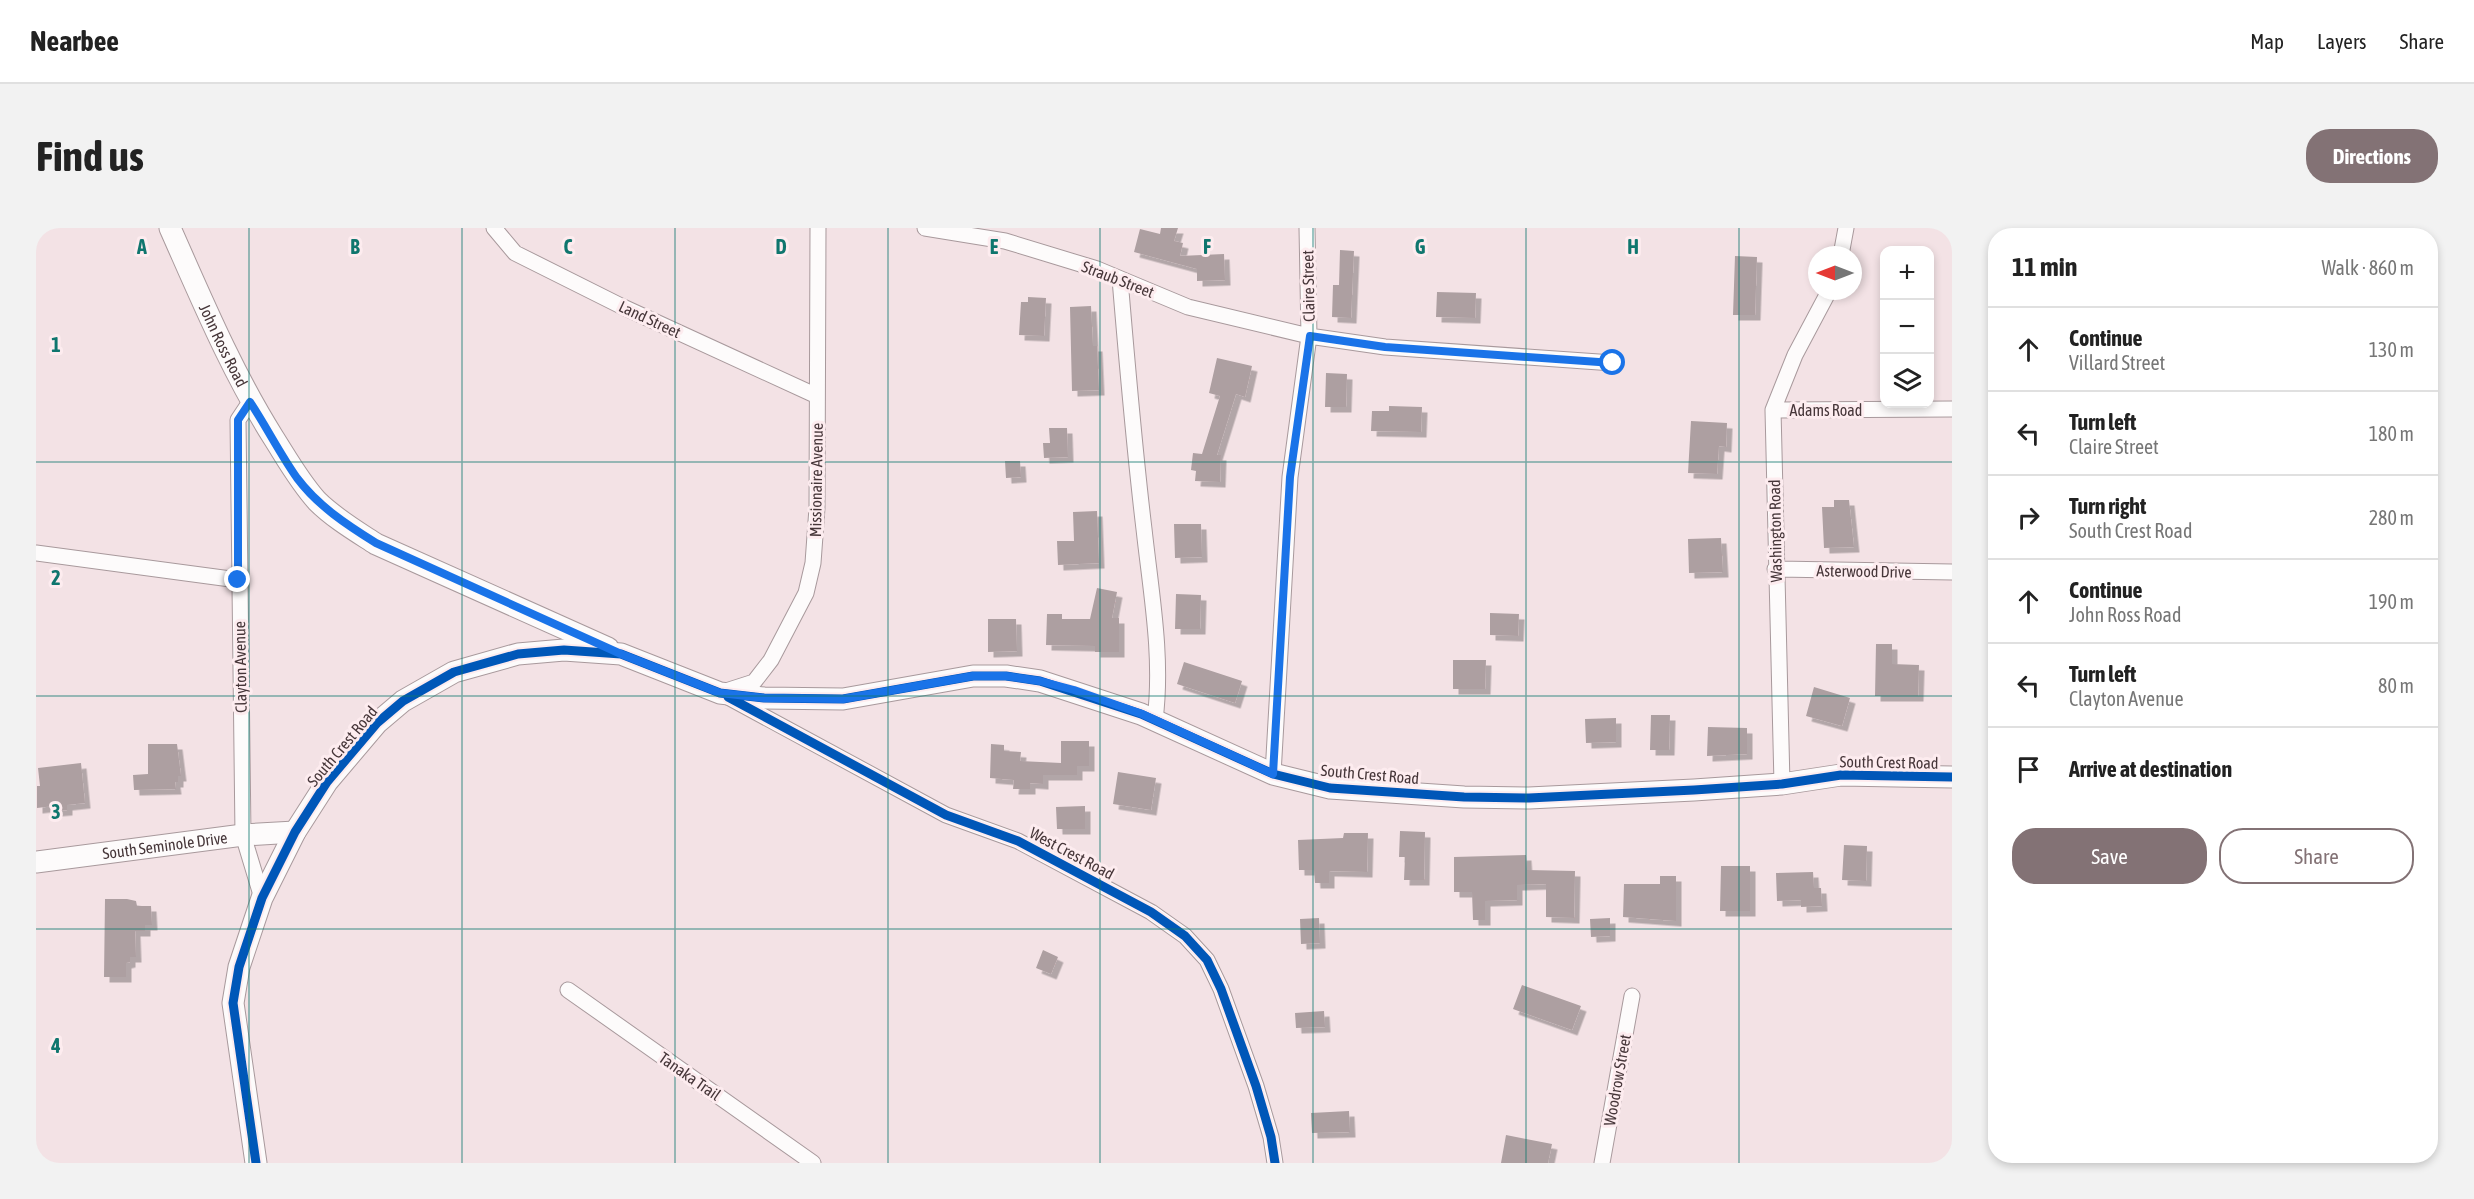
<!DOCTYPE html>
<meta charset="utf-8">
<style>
:root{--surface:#fff;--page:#f2f2f2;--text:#222;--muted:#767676;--line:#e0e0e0;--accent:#837275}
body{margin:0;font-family:"Asap Condensed",sans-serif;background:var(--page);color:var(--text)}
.controls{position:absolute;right:18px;top:18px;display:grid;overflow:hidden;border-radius:12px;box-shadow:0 3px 9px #0003}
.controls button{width:54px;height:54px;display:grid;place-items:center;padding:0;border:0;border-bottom:2px solid var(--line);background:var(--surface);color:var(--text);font:30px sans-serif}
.compass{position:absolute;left:1772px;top:18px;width:54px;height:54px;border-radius:50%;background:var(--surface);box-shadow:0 3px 9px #0003;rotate:270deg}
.stop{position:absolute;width:18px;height:18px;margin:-14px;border:4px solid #1a73e8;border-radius:50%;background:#fff}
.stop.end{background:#1a73e8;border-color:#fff;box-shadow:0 2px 6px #0008}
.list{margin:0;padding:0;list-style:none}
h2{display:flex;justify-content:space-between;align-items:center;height:78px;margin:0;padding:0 24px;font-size:26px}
h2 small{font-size:20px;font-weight:400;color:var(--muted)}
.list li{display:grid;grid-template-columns:39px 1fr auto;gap:18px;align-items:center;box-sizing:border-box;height:84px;padding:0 24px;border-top:2px solid var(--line)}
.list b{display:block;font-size:22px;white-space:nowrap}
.list p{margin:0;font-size:20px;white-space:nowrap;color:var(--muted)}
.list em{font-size:20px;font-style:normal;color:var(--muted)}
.actions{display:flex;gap:12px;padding:18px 24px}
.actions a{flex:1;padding:14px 0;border:2px solid var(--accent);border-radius:24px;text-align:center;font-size:21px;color:var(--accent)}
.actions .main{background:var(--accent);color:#fff}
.icon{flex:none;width:33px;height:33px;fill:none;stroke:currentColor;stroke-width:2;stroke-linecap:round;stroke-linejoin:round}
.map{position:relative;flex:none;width:1916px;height:935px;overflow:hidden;border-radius:24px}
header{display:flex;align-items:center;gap:36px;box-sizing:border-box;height:84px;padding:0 30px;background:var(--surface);border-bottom:2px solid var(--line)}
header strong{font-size:28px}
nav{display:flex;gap:33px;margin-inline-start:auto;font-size:21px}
.intro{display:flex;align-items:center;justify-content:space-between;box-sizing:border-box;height:144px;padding:0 36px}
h1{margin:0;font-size:42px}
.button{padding:15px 27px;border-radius:24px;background:var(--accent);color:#fff;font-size:21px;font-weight:700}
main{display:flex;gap:36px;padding:0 36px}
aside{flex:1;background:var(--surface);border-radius:24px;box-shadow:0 3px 9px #0003}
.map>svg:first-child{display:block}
.building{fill:#ad9fa1;filter:url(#shadow)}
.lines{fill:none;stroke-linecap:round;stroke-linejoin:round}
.street-casing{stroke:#a8999c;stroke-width:17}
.secondary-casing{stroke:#a8999c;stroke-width:23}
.street{stroke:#fdfbfb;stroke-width:15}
.secondary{stroke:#fdfbfb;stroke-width:21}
.cycleway-casing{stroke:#fdecef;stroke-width:13}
.cycleway{stroke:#0057b8;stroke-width:9}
.route{stroke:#1a73e8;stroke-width:8}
.grid{fill:none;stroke:#0f766e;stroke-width:1.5;stroke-opacity:0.55}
.labels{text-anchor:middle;stroke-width:6;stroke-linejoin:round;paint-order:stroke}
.street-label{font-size:16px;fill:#463639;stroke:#fdecef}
.grid-label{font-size:20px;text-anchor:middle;font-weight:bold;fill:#0f766e;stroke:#fdecef;stroke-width:6;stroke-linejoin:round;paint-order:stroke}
</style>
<header>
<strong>Nearbee</strong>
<nav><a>Map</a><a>Layers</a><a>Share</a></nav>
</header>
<div class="intro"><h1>Find us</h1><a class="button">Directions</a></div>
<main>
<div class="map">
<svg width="1916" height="935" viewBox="0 0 1916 935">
<defs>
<filter id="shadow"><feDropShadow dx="5.5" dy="5.5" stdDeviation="0" flood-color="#0004"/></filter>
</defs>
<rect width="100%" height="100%" fill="#f3e2e5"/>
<path class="building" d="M1125,0H1142L1138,13L1147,15L1144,28L1188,26L1189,52L1161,53V41L1098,24L1104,1L1124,6Z
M1304,22L1318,23L1315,90L1296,89L1297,57H1303Z
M1699,28L1721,29L1719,87H1697Z
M1401,64L1440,65L1439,90L1400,89Z
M992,69L1010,70L1008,108L983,107L985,74H992Z
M1055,78L1057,118H1061L1063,162L1036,163L1034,79Z
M1181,130L1216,138L1209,169L1200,166L1181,227H1185L1184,254L1159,253L1160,243L1155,242L1157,225L1166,226L1184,168L1173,165Z
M1290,145L1311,146L1310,179H1289Z
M1353,178L1386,179L1385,204L1335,203L1336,183H1353Z
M1655,193L1691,195L1690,219L1683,218L1681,246L1652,245Z
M1013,200H1031L1032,229L1008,230L1007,215H1014Z
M969,233H984L985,249L970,250Z
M1798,272H1813L1818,319L1788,320L1786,279H1798Z
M1061,283L1063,335L1022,337L1021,313H1038L1037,284Z
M1138,296H1165L1166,329L1139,330Z
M1685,310L1687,344L1653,345L1652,311Z
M1061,360L1081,364L1076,390H1083V424H1059V418L1010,417L1011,386H1026V391H1054Z
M1140,366L1165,367L1164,401H1139Z
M1454,385L1483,386L1482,408L1454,407Z
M952,391H980L981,423L952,424Z
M1840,416H1856V436L1883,437L1882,468H1839Z
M1417,432H1450L1449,461H1417Z
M1148,434L1206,453L1199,475L1141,456Z
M1778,459L1814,470L1806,498L1770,488Z
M1615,487H1634L1633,522H1614Z
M1580,490V514L1550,515L1549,491Z
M1672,499L1711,500V526L1671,528Z
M1025,513H1053V538H1041V547H1007V556L994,555V561H977L978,552L954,550L955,516L968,517V523L985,524L984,533L1025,535Z
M112,516H141L145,548H142V554H139L140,561L98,562L97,547L112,546Z
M45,535L49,575L31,577V582L19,583L18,578L1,580V558H4L2,540Z
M1082,544L1120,550L1115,582L1077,576Z
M1049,578V601H1021L1020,579Z
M1364,603L1389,604L1388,652H1368L1369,629H1363Z
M1308,605H1332L1331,644L1293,643V655H1279L1278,642H1263L1262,612L1307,610Z
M1808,617L1831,618L1830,653L1806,652Z
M1490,627L1491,642L1539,643L1538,690L1510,689V656L1481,657V672L1449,673V692H1437L1436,664H1418V629Z
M1685,638H1714V683H1684Z
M1777,644L1778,660H1785L1786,678L1765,679V672L1741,673L1740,645Z
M1624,648H1640V693L1587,689L1588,656H1624Z
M69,671H91L100,673L101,678H115L116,697H109V703H99L100,729H94V734L90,735V749H68Z
M1283,690L1284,715L1265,716L1264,691Z
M1574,690V708L1555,709L1554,691Z
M1007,722L1022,729L1015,746L1000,740Z
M1486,757L1545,778L1536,802L1477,781Z
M1288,783L1289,799L1260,800L1259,785Z
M1313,883L1314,904L1276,905L1275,885Z
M1470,907L1516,916L1512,935H1465Z"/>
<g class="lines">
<defs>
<path id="street" d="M458,0L479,25L585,78L781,168
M889,0L969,13L1061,41L1152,79L1273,108L1349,119L1577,135
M1805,27L1810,0
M1084,51C1091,135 1098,218 1108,301C1115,365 1127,429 1119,492
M214,174L202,192L207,607L226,670
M1737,182L1916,181
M0,325L202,352
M1739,341L1916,344
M690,463L718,454L735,432L770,365L777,335L781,280L782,0
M692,469L910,587L982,613L1115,684L1149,708L1171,732L1185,761L1220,858L1235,909L1239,935
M1237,546L1254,249L1273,108L1271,0
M1746,556L1737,182L1759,127L1793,63
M532,762L777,935
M1566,935L1596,768"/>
<g id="secondary">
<path id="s1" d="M134,0C166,72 195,142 237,209C251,231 263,253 281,273C298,290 320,303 340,316L572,420"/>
<path id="s2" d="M0,634L207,607L259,604"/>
<path d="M220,935L197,775L203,739L226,670L259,604L291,554L341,495L367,473L418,444L482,426L528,422L585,426L684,465L728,470L807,471L937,448H970L1004,453L1105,486L1237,546L1294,560L1428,569L1493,570L1658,562L1746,556L1805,547L1916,549"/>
</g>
</defs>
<use href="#street" class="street-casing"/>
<use href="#secondary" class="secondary-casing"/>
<use href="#street" class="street"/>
<use href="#secondary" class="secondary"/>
<defs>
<path id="cycleway" d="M692,469L910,587L982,613L1115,684L1149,708L1171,732L1185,761L1220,858L1235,909L1239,935
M220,935L197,775L203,739L226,670L259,604L291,554L341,495L367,473L418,444L482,426L528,422L585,426L684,465L728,470L807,471L937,448H970L1004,453L1105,486L1237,546L1294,560L1428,569L1493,570L1658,562L1746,556L1805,547L1916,549"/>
</defs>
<use href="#cycleway" class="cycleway-casing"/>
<use href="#cycleway" class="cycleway"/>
</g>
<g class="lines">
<path class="route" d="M202,352V192L214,174C230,198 244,226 261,250C282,278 311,297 340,315L585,426L684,465L728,470L807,471L937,448H970L1004,453L1038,462L1106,486L1237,546L1254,249L1274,108L1349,119L1577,135"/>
</g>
<path class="grid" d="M213,0V935M426,0V935M639,0V935M852,0V935M1064,0V935M1277,0V935M1490,0V935M1703,0V935M0,234H1916M0,468H1916M0,701H1916"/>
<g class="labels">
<g class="street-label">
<text transform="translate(1082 51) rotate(21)" y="6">Straub Street</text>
<text transform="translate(1272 58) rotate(-91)" y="6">Claire Street</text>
<text transform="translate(614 91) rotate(25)" y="6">Land Street</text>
<text dy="6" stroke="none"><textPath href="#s1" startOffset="129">John Ross Road</textPath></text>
<text x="1790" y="188">Adams Road</text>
<text transform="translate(780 252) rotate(-89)" y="6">Missionaire Avenue</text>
<text transform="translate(1739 303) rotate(-91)" y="6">Washington Road</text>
<text transform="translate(1828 343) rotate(1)" y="6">Asterwood Drive</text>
<text transform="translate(204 439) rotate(-91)" y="6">Clayton Avenue</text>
<text transform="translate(306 518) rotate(-50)" y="6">South Crest Road</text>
<text transform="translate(1853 534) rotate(1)" y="6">South Crest Road</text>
<text transform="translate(1334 546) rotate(5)" y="6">South Crest Road</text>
<text dy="6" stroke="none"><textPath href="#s2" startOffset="130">South Seminole Drive</textPath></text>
<text transform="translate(1036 625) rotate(28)" y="6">West Crest Road</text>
<text transform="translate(654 848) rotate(35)" y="6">Tanaka Trail</text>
<text transform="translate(1581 852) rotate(-80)" y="6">Woodrow Street</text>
</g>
</g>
<g class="grid-label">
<text x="106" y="26">A</text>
<text x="319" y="26">B</text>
<text x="532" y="26">C</text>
<text x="745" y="26">D</text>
<text x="958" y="26">E</text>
<text x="1171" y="26">F</text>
<text x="1384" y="26">G</text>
<text x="1597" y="26">H</text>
<text x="20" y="124">1</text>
<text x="20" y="357">2</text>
<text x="20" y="591">3</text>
<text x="20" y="825">4</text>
</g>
</svg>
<div class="controls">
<button>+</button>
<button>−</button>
<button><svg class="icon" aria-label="layers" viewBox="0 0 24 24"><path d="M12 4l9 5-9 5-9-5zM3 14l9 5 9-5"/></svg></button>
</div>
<svg class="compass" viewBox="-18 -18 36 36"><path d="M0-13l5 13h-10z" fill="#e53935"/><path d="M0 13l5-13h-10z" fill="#767676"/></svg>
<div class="stop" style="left:1577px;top:135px"></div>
<div class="stop end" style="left:202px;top:352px"></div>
</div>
<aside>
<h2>11 min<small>Walk · 860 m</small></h2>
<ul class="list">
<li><svg class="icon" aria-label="ahead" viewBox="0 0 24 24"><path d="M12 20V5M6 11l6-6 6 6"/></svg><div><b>Continue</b><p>Villard Street</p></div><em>130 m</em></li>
<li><svg class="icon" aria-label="left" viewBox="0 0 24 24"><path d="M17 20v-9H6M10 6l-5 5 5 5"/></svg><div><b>Turn left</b><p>Claire Street</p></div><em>180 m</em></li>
<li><svg class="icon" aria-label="right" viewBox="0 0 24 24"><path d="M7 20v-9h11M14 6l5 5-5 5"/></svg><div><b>Turn right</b><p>South Crest Road</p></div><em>280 m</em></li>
<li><svg class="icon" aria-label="ahead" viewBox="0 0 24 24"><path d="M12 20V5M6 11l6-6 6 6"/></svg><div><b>Continue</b><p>John Ross Road</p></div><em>190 m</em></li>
<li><svg class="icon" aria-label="left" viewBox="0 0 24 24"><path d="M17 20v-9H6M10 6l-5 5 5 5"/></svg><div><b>Turn left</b><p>Clayton Avenue</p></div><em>80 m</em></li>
<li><svg class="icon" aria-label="arrive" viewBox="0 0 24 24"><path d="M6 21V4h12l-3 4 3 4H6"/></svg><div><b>Arrive at destination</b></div></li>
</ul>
<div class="actions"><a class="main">Save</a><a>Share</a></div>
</aside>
</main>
